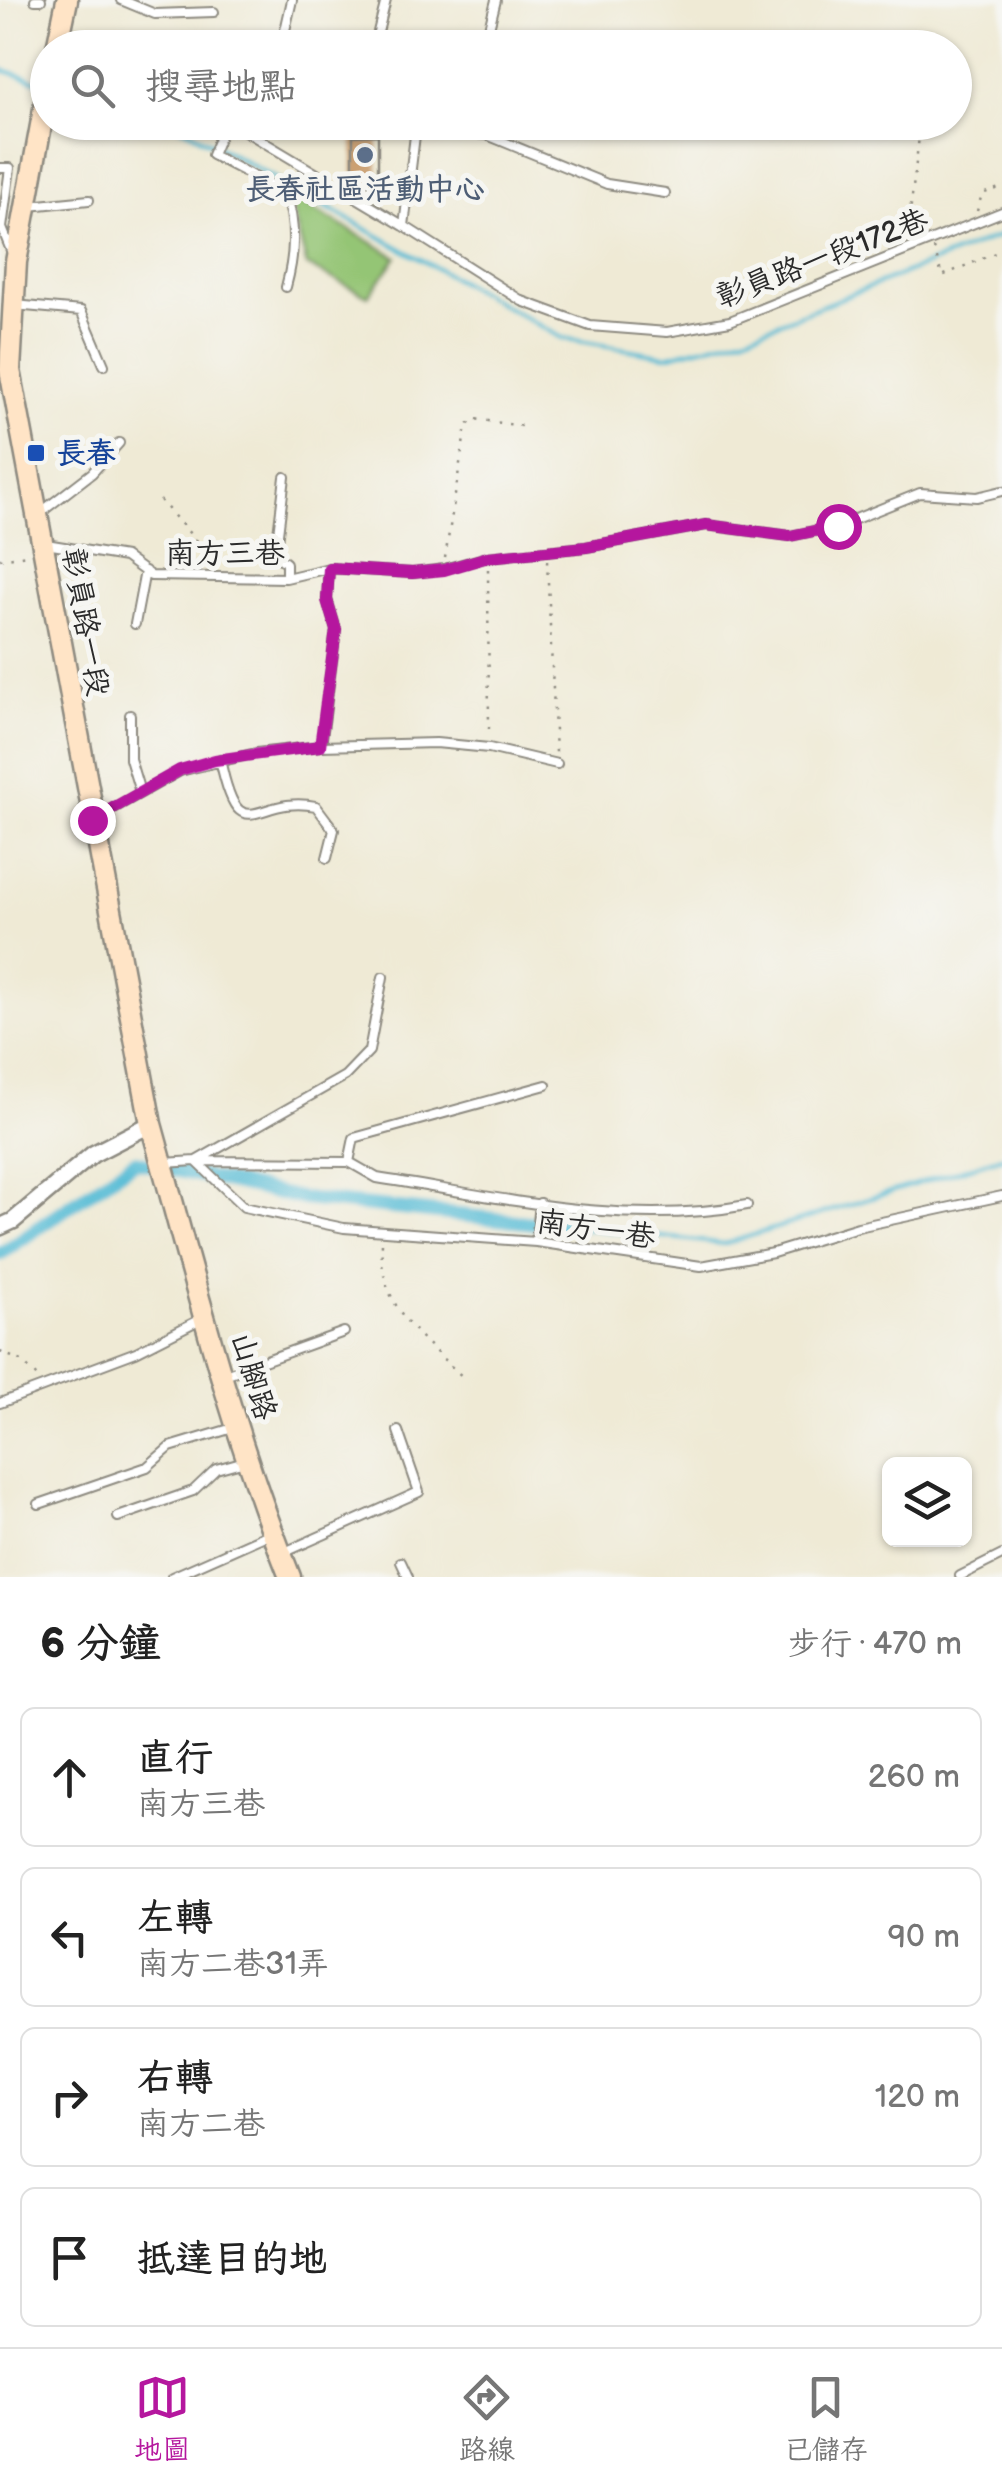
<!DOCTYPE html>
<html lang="zh-TW">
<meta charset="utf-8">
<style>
:root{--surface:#fff;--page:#f6f6f6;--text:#222;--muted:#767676;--line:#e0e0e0;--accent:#b5179e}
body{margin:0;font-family:"Balsamiq Sans","LXGW WenKai TC",sans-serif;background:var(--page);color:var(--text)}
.controls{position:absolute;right:30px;bottom:30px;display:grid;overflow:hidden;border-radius:15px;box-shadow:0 2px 8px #0004}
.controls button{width:90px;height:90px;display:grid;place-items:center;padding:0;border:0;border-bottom:2px solid var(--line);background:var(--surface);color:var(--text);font:50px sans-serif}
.stop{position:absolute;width:30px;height:30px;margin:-22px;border:8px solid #b5179e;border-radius:50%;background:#fff}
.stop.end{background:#b5179e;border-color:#fff;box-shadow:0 2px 10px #0008}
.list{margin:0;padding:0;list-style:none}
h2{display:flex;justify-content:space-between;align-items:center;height:130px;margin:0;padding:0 40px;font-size:42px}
h2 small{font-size:32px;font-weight:400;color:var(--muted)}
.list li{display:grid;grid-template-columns:65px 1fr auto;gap:30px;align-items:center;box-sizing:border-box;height:140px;margin:0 20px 20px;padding:0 20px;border:2px solid var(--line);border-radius:15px}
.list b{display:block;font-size:38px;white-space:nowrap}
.list p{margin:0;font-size:32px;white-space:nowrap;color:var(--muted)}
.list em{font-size:32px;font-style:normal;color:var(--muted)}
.icon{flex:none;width:55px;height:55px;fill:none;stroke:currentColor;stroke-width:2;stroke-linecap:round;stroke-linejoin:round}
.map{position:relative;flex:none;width:1002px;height:1577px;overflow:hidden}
.search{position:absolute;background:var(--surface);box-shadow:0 2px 8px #0004;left:30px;right:30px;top:30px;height:110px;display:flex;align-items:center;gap:25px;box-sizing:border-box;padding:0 35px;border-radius:55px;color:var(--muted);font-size:38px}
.sheet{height:770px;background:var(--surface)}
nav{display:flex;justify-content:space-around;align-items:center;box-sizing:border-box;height:140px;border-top:2px solid var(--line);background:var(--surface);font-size:28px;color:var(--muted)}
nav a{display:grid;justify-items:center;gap:5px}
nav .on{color:var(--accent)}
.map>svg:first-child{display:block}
.green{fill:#94c575;stroke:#607850;stroke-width:2.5}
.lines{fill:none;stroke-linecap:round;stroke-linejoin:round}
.stream{stroke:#56bcd5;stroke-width:4}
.canal{stroke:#56bcd5;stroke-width:14}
.building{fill:#cba072}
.service-casing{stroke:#8d8a80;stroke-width:12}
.minor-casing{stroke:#8d8a80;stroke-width:20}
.secondary-casing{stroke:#8d8a80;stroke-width:25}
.path{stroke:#8d8a80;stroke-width:2.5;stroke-dasharray:2.5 8;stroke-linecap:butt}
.service{stroke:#fff;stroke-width:8}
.minor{stroke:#fff;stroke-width:15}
.secondary{stroke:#ffe4c6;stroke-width:20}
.route{stroke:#b5179e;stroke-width:12}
.service-dot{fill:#5c6f8a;stroke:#f6f6f2;stroke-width:4}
.transit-dot{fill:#1a4fb4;stroke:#f6f6f2;stroke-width:4}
.labels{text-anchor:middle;stroke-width:10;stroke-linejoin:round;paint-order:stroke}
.service-label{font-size:30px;font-weight:bold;fill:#4e5e75;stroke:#f6f6f2}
.street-label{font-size:30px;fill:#2b2b2b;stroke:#f6f6f2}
.transit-label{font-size:30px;font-weight:bold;fill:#164399;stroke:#f6f6f2;text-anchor:start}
</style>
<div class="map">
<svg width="1002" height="1577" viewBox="0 0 1002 1577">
<rect width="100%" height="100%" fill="#f6f6f2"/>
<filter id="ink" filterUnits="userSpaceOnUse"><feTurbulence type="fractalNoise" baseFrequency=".01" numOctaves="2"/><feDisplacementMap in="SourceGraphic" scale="20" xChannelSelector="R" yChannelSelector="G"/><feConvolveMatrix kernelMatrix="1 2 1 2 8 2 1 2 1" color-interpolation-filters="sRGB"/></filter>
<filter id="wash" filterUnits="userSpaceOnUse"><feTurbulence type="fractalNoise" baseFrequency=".0048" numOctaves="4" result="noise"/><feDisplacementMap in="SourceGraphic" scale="40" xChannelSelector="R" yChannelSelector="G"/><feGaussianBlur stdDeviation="2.25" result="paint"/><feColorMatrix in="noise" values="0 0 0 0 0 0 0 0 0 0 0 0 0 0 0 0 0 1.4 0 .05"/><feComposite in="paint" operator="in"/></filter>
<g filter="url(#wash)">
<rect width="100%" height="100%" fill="#efead5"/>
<path class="green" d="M288,195L397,257L368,296L307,266Z"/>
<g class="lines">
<path class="stream" d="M0,69L43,83
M167,122L186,129L562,338L666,356L745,336L1002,235
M564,1226L725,1244L1002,1157"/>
<path class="canal" d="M0,1254L135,1161L304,1199L564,1226"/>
</g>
<g id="blocks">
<path class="building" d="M378,135V175L374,176V186L353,184V136Z"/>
</g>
</g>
<g filter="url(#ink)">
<use href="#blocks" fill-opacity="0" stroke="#8d8a80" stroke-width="2.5"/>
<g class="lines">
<defs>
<path id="service" d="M35,0H41
M121,0L155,14L214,12
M281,48L292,0
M374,48L386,0
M484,48L496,0
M226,122L212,155L286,193C296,225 295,254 286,287
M230,122L404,226L522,301L590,326L667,332L730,321L1002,212
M366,122L487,135L607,184L665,193
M0,168H10L2,228L12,253
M29,206L89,200
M404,226L416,127
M14,305L81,311L104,365
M285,477L276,550V555L286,563V578
M40,513L92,473L119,443
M46,544L125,557L151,576L286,578L329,568L413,573L444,569L488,557L586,547L706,525L790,536L838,526L920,493L977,497L1002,491
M135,624L145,571
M130,715V759L140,792
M321,746L336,630L327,599L329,568
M220,759C240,855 255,793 316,806L334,830L327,858
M96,818L180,771L256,753L321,746L436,743L489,748L557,764
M196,1161L349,1162L377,1178C499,1197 624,1228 747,1205
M196,1161L345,1076L369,1051L383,977
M349,1162L354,1138L546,1085
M164,1163L196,1161L244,1207L344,1228L536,1242L701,1266L773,1253L858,1227L1002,1196
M536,1242L540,1203
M222,1376L344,1332
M0,1403L136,1352L203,1318
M39,1504L147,1467L170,1447L233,1428
M118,1517L193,1491L216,1469L245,1461
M285,1552L419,1492L398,1431
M401,1562L408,1577
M960,1576L1002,1555
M172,1577L269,1534"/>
<path id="minor" d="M0,1227L13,1221L93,1154L151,1124"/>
<path id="secondary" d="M57,48L67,0
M48,87L16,262L10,370L151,1124C193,1275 231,1430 290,1577"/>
</defs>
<use href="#service" class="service-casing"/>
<use href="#minor" class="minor-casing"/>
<use href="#secondary" class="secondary-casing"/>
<path class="path" d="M977,211L982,194L1002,187
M907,238L919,137
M934,248L942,276L1002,250
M160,500L207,553V566
M445,558L466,426L475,419L528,427
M0,559L27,555
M547,561L556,753
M488,569L489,736
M382,1243C377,1307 424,1340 466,1380
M0,1352L22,1361L39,1379"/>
<use href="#service" class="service"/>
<use href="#minor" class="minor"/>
<use href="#secondary" class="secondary"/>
</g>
</g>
<g class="lines" filter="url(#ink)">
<path class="route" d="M92,820L180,770L215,760L320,746L336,630L327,600L329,568L412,573L444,570L488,557L586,547L706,525L790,536L838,526"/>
</g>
<circle class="service-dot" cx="365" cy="155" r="10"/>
<rect class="transit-dot" x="26" y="443" width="20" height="20" rx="5"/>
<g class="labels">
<g class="service-label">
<text x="365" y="199">長春社區活動中心</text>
</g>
<g class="street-label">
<text transform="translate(822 258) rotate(-21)" y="10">彰員路一段172巷</text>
<text x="225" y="563">南方三巷</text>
<text transform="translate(86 622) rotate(80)" y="10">彰員路一段</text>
<text transform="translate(596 1229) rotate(8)" y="10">南方一巷</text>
<text transform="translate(254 1376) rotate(73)" y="10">山腳路</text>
</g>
<g class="transit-label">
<text x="56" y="463">長春</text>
</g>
</g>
</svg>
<div class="controls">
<button><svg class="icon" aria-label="layers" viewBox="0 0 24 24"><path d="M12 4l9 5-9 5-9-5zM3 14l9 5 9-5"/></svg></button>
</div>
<div class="stop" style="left:838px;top:526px"></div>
<div class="stop end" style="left:92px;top:820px"></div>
<div class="search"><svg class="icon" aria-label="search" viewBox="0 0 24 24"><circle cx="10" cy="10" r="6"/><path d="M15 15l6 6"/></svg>搜尋地點</div>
</div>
<section class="sheet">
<h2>6 分鐘<small>步行 · 470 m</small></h2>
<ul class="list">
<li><svg class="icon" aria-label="ahead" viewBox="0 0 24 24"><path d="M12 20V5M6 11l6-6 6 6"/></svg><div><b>直行</b><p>南方三巷</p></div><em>260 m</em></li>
<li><svg class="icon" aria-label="left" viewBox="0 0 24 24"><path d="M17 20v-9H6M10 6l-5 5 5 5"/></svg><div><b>左轉</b><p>南方二巷31弄</p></div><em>90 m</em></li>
<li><svg class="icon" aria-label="right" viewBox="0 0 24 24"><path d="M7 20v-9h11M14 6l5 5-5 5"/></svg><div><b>右轉</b><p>南方二巷</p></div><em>120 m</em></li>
<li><svg class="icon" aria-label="arrive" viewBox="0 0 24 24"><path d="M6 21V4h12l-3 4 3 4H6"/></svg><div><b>抵達目的地</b></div></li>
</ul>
</section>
<nav>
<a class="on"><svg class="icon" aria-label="map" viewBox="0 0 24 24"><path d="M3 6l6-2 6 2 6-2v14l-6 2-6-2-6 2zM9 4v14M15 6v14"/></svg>地圖</a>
<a><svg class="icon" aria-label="directions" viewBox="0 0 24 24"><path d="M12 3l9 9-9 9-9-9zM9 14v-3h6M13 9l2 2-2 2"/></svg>路線</a>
<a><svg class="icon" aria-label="saved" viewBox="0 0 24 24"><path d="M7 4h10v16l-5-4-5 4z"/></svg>已儲存</a>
</nav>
